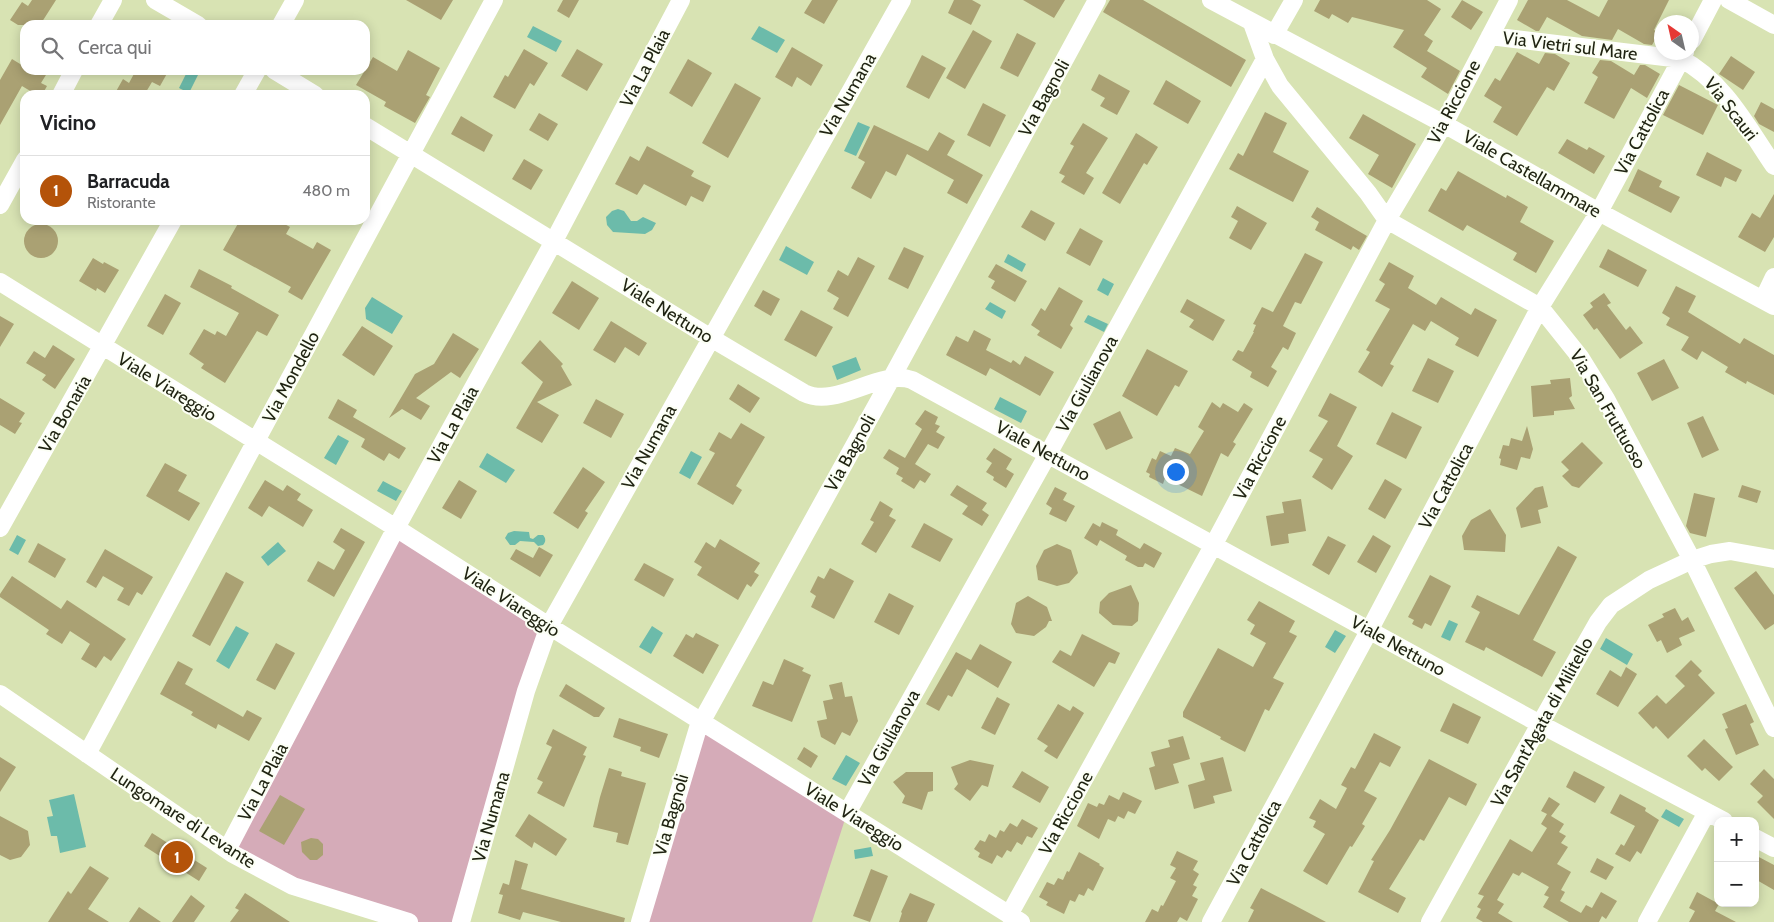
<!DOCTYPE html>
<html lang="it">
<meta charset="utf-8">
<style>
:root{--surface:#fff;--page:#f2f2f2;--text:#202124;--muted:#757577;--line:#e0e0e0;--accent:#b45309}
body{margin:0;font-family:Cabin,sans-serif;background:var(--page);color:var(--text)}
.controls{position:absolute;right:15px;bottom:15px;display:grid;overflow:hidden;border-radius:10px;box-shadow:0 2px 12px #0003}
.controls button{width:45px;height:45px;display:grid;place-items:center;padding:0;border:0;border-bottom:1px solid var(--line);background:var(--surface);color:var(--text);font:25px sans-serif}
.compass{position:absolute;left:1654px;top:15px;width:45px;height:45px;border-radius:50%;background:var(--surface);box-shadow:0 2px 12px #0003;rotate:326deg}
.you{position:absolute;left:1175px;top:471px;width:18px;height:18px;margin:-12px;border:4px solid #fff;border-radius:50%;background:#1a73e8;box-shadow:0 0 0 8px #1a73e833}
.badge{display:grid;place-items:center;width:32px;height:32px;border-radius:50%;background:var(--accent);color:#fff;font-size:16px;font-weight:700}
.pin{position:absolute;translate:-50% -50%;border:2px solid #fff;box-shadow:0 1px 5px #0006}
.list{margin:0;padding:0;list-style:none}
h2{display:flex;justify-content:space-between;align-items:center;height:65px;margin:0;padding:0 20px;font-size:21px}
h2 small{font-size:16px;font-weight:400;color:var(--muted)}
.list li{display:grid;grid-template-columns:32px 1fr auto;gap:15px;align-items:center;box-sizing:border-box;height:70px;padding:0 20px;border-top:1px solid var(--line)}
.list b{display:block;font-size:19px;white-space:nowrap}
.list p{margin:0;font-size:16px;white-space:nowrap;color:var(--muted)}
.list em{font-size:16px;font-style:normal;color:var(--muted)}
.icon{flex:none;width:28px;height:28px;fill:none;stroke:currentColor;stroke-width:2;stroke-linecap:round;stroke-linejoin:round}
.map{position:relative;flex:none;width:1774px;height:922px;overflow:hidden}
.search{position:absolute;background:var(--surface);box-shadow:0 2px 12px #0003;left:20px;top:20px;width:350px;height:55px;display:flex;align-items:center;gap:12px;box-sizing:border-box;padding:0 18px;border-radius:15px;color:var(--muted);font-size:19px}
.panel{position:absolute;background:var(--surface);box-shadow:0 2px 12px #0003;left:20px;top:90px;width:350px;height:135px;border-radius:15px}
.map>svg:first-child{display:block}
.green{fill:#d5abb8}
.water{fill:#6cbbaa}
.building{fill:#aaa173}
.lines{fill:none;stroke-linecap:round;stroke-linejoin:round}
.minor{stroke:#fff;stroke-width:18}
.labels{text-anchor:middle;stroke-width:4;stroke-linejoin:round;paint-order:stroke}
.street-label{font-size:18px;fill:#1f2311;stroke:#fcfff5}
</style>
<div class="map">
<svg width="1774" height="922" viewBox="0 0 1774 922">
<rect width="100%" height="100%" fill="#d8e3b3"/>
<path class="green" d="M396,528L549,626L461,922H409L293,886L227,850Z
M701,721L847,813L812,922H640Z"/>
<path class="water" d="M533,26L562,41L556,52L527,37Z
M759,26L785,40L777,53L751,39Z
M188,70L198,75L189,93L179,88Z
M858,122L870,127L856,156L844,151Z
M618,209L624,211L631,221H637L643,217L656,223L652,230L645,234L613,232L607,225L606,217L612,211Z
M786,246L814,262L807,275L779,260Z
M1008,254L1026,264L1022,272L1004,262Z
M1103,278L1114,284L1108,296L1097,290Z
M372,297L403,316L392,334L366,319L365,308Z
M990,302L1006,311L1002,319L985,309Z
M1088,315L1108,324L1104,332L1084,322Z
M856,357L861,370L837,380L832,366Z
M1000,397L1027,411L1021,423L994,409Z
M338,435L349,441L336,465L324,458Z
M691,451L702,457L690,479L679,473Z
M487,453L515,470L506,483L479,467Z
M383,481L402,491L396,501L377,491Z
M514,531L529,532L530,538L533,539L538,535H543C546,538 546,542 543,545L538,546L534,542L520,541L515,545H510L505,538L508,533Z
M17,535L26,540L18,555L9,550Z
M278,542L286,551L268,566L261,557Z
M1449,620L1458,624L1450,641L1441,637Z
M236,626L249,633L229,669L216,661Z
M652,626L663,633L651,654L639,647Z
M1335,630L1346,636L1335,653L1325,647Z
M1606,638L1633,654L1627,665L1600,649Z
M846,755L860,763L846,786L832,779Z
M74,794L86,847L60,853L57,836H51L47,817L53,816L49,800Z
M1666,809L1684,819L1679,827L1661,817Z
M871,847L873,856L855,859L854,850Z"/>
<path class="building" d="M32,0H56L40,25H18L10,20L22,2L28,6Z
M406,0H453L441,20Z
M563,0H579L569,18L557,11Z
M812,0H838L824,24L804,13Z
M954,0H972L981,5L971,25L948,13Z
M1023,0H1065L1054,18Z
M1110,0H1143L1246,60L1231,87L1103,12Z
M1320,0H1427L1441,9L1424,35L1433,41L1427,51L1460,71L1448,94L1421,77L1427,68L1393,47L1404,30L1352,17L1348,23L1332,14L1329,19L1314,11Z
M1462,0L1483,12L1471,30L1451,17Z
M1528,0H1567L1599,17L1608,0H1669L1654,30L1659,33L1652,45L1644,44L1618,29L1612,40L1582,36L1547,17L1539,31H1536L1517,20Z
M973,30L992,41L965,89L946,78Z
M1017,33L1036,43L1018,77L1000,68Z
M792,47L823,65L811,86L797,77L792,87L775,77Z
M524,49L548,63L534,86L530,83L515,109L493,97L505,75L508,77Z
M577,49L603,64L587,91L561,76Z
M408,50L440,68L426,95L430,97L415,123L384,106L386,102L356,85L373,57L397,71Z
M1517,52L1539,64L1545,53L1555,54L1570,63L1554,91L1547,87L1517,136L1493,122L1502,107L1484,96L1495,78L1500,81Z
M922,55L946,68L929,99L906,87Z
M1731,56L1755,72L1743,90L1719,74Z
M12,59L25,67V70H49L41,83L47,86L42,95H37L22,86L0,125V80Z
M688,59L712,73L692,107L669,93Z
M1600,60L1611,61L1634,75L1640,65H1645L1660,74L1647,98L1631,88L1614,119L1584,103L1598,77L1592,73Z
M130,70H169L160,86L152,82L146,92L151,95H114L123,79L129,83L135,72Z
M1099,74L1130,91L1117,115L1100,106L1105,98L1091,90Z
M1166,80L1201,101L1188,124L1153,104Z
M735,83L761,98L728,158L702,143Z
M1679,85L1718,105L1703,135L1663,115Z
M1761,102L1774,109V132L1759,124L1754,116Z
M983,103L1006,115L990,147L967,135Z
M1265,112L1287,123L1273,152L1309,171L1293,202L1229,169L1238,153L1243,156Z
M539,113L558,124L548,141L529,130Z
M1363,114L1416,144L1392,188L1368,174L1379,155L1349,138Z
M461,116L493,135L484,152L451,134Z
M1083,123L1108,138L1086,173L1094,178L1084,195L1061,182L1065,176L1059,173L1074,146L1070,144Z
M874,125L928,151L939,132L955,141L947,155L983,175L967,204L947,193L954,180L907,154L896,176L886,171L871,199L851,188L865,162L858,158Z
M1136,133L1158,147L1147,165L1144,163L1120,204L1102,193Z
M1567,139L1587,150L1589,147L1605,156L1594,174L1558,153Z
M647,146L694,171L691,176L711,186L703,202L691,196L686,206L644,184L637,195L615,184L630,156L639,161Z
M1707,152L1742,170L1736,182L1725,177L1721,187L1696,175Z
M524,159L543,170L531,190L512,179Z
M1638,169L1662,181L1659,187L1680,197L1671,213L1628,191Z
M1458,171L1506,198L1507,195L1528,207L1520,222L1554,241L1536,273L1513,260L1517,253L1467,225L1463,231L1428,211L1441,188L1446,191Z
M1774,194V237L1765,252L1738,237L1752,213L1760,218Z
M1237,206L1267,223L1251,250L1229,238L1238,221L1231,217Z
M1317,207L1367,236L1359,250L1353,246L1351,250L1315,230L1319,222L1311,217Z
M1031,210L1055,223L1045,241L1021,227Z
M240,220H277L290,227L286,234L313,249L317,242L331,250L302,300L288,292L291,287L223,250Z
M24 241a17 17 0 1 1 34 0a17 17 0 1 1-34 0Z
M1080,228L1103,241L1090,266L1066,253Z
M904,247L924,256L908,289L888,279Z
M1608,249L1647,270L1638,287L1599,267Z
M1305,253L1323,262L1301,304L1295,302L1283,326L1296,333L1288,350L1283,347L1271,367L1277,371L1268,387L1250,377L1252,372L1232,360L1238,350L1243,352L1254,332H1253L1256,325L1253,324L1262,307L1273,312Z
M858,257L875,266L848,317L833,309L839,298L827,291L838,270L848,276Z
M93,258L103,264L104,262L119,270L105,293L97,288L96,291L79,281Z
M1389,262L1414,276L1408,288L1436,305L1441,297L1471,315L1475,308L1497,320L1478,357L1455,345L1459,338L1431,321L1425,331L1413,324L1390,364L1394,366L1382,387L1358,372L1370,352L1366,350L1390,309L1375,301L1385,284L1379,280Z
M996,264L1027,281L1015,302L991,288L995,281L988,277Z
M199,269L232,286L231,288L279,315L267,336L257,331L225,383L201,368L204,364L189,354L204,329L215,335L217,331L226,336L239,313L190,287Z
M572,281L599,298L579,330L552,313Z
M1676,286L1696,296L1688,312L1740,344L1744,338L1774,355V395L1747,381L1746,384L1725,372L1728,367L1702,351L1697,360L1681,350L1689,337L1666,325L1670,318L1662,313Z
M1059,287L1083,301L1070,325L1073,328L1061,349L1037,335L1040,331L1031,325L1041,308L1045,311Z
M763,290L780,299L771,316L754,306Z
M1604,293L1611,303L1607,305L1626,330L1630,326L1643,343L1620,359L1597,328L1594,330L1583,315L1593,307L1590,303Z
M165,294L181,303L163,335L147,326Z
M1187,299L1225,320L1213,341L1189,327L1194,320L1180,312Z
M801,310L833,327L816,357L784,340Z
M0,316L14,324L0,347Z
M611,321L647,343L639,356L625,347L615,363L593,350Z
M362,326L393,346L374,376L342,355Z
M974,330L991,339L986,350L1011,363L1013,360L1020,365L1025,356L1054,372L1040,396L990,368L986,376L946,355L956,336L968,342Z
M453,333L479,349L460,378L451,372L416,398L430,406L421,420L402,409L389,418L415,374L434,364Z
M540,340L563,364L561,366L572,385L537,402L559,415L542,443L516,428L543,382L521,363Z
M53,345L75,359L55,389L42,380L46,375L26,363L34,351L45,358Z
M1147,349L1188,371L1179,387L1175,385L1157,416L1122,396Z
M1428,358L1454,371L1438,403L1412,391Z
M1664,359L1679,388L1652,401L1637,373Z
M1570,378L1572,396L1569,398L1575,409L1554,411V415L1533,417L1531,386L1551,384L1550,380Z
M738,384L760,398L750,413L729,399Z
M1330,393L1357,407L1337,446L1353,456L1332,490L1312,477L1323,459L1309,451L1328,421L1318,416Z
M0,398L25,413L19,422L22,423L15,434L0,425Z
M338,399L357,410L353,417L406,448L399,459L389,453L384,461L361,447L365,439L328,418Z
M596,399L624,414L611,438L583,423Z
M1212,402L1220,408L1223,403L1238,412L1244,403L1253,409L1233,442L1236,444L1228,457L1221,453L1202,496L1165,478L1163,484L1149,477L1150,474L1146,472L1152,458L1156,460L1160,451L1171,456L1175,448L1190,454L1204,431L1198,427Z
M925,410L938,417L935,424L940,426L936,432L945,437L938,449L928,444L915,464L931,474L925,483L920,480L914,489L901,481L903,478L896,474L899,468L883,458L889,449L905,458L922,429L915,424Z
M1120,411L1133,438L1106,450L1093,424Z
M1392,412L1422,427L1406,459L1376,444Z
M1703,416L1719,450L1702,458L1687,423Z
M741,423L765,437L736,486L742,490L733,505L697,484L715,453L709,450L719,432L731,439Z
M1527,426L1533,449L1530,459L1521,457L1517,470L1500,465L1501,459L1499,458L1503,445L1509,446L1511,438L1522,441Z
M1582,442L1603,463L1579,488L1572,486L1562,476L1569,470L1561,462Z
M994,448L1012,459L1006,469L1014,474L1006,488L993,480L994,477L986,472L992,463L986,459Z
M165,463L187,475L178,491L200,503L189,521L146,496Z
M583,467L605,482L585,511L588,513L578,529L553,513Z
M1385,479L1402,489L1385,519L1368,509Z
M265,480L283,491L287,485L301,494L297,500L313,510L303,527L269,506L262,517L248,508Z
M459,480L477,491L461,519L442,508Z
M957,485L987,503L982,510L989,515L982,526L962,514L968,506L950,495Z
M1742,485L1761,491L1757,503L1738,497Z
M1543,486L1548,507L1538,510L1541,523L1521,528L1516,508L1535,488Z
M1055,487L1067,493L1063,500L1075,506L1066,522L1049,514L1052,508L1046,504Z
M1694,493L1715,498L1706,537L1690,533L1686,526Z
M1301,499L1306,531L1288,534L1289,543L1271,546L1266,516L1284,513L1282,502Z
M880,501L893,509L889,516L896,520L876,553L861,544L874,522L870,520Z
M1490,509L1506,535L1505,552L1464,550L1462,536L1471,520Z
M1102,522L1118,530L1116,535L1140,549L1144,543L1162,553L1154,568L1145,563L1143,567H1138L1125,560L1127,556L1100,540L1097,546L1084,538L1093,523L1100,527Z
M924,523L953,539L940,562L911,547Z
M341,528L365,542L334,597L307,581L318,561L334,570L345,550L333,542Z
M1373,535L1391,546L1376,573L1357,562Z
M1328,536L1346,545L1329,575L1312,565Z
M720,539L760,563L754,572L759,575L751,587L747,584L738,600L697,575L702,567L694,562L706,542L715,548Z
M38,543L66,559L55,578L28,562Z
M1057,544L1071,550L1078,573L1069,583L1057,586L1038,580L1036,566L1044,550Z
M1558,546L1577,557L1533,640L1556,652L1542,677L1486,647L1484,651L1465,642L1480,612L1471,607L1477,595L1519,615Z
M539,547L553,555L540,577L510,559L516,549L533,558Z
M105,549L153,577L142,595L137,592L129,606L117,600L124,588L103,576L96,588L86,582Z
M644,563L674,579L664,597L634,580Z
M830,568L854,581L834,619L811,607L816,596L810,592L818,576L824,579Z
M1756,571L1774,595V624L1765,630L1734,588Z
M226,572L244,582L210,646L192,636Z
M1430,575L1451,586L1431,626L1425,623L1422,629L1412,624L1414,620L1408,617Z
M12,576L61,609L67,600L126,639L111,661L104,656L96,668L81,659L90,644L70,631L62,644L46,634L49,630L0,597V594Z
M1131,585L1139,603L1138,621L1132,626L1113,625L1099,613L1100,602L1109,593Z
M889,593L914,606L899,635L874,622Z
M1028,596L1047,607L1052,621H1049L1046,627L1034,636L1016,633L1011,624L1016,603Z
M1259,601L1295,621L1289,632L1297,636L1273,678L1284,683L1269,711L1265,709L1245,752L1220,739L1221,737L1183,717V712L1218,648L1253,667L1266,643L1250,634L1255,625L1247,620Z
M1675,608L1682,621L1688,617L1695,631L1679,638L1682,645L1667,653L1661,640L1657,642L1648,625L1664,617L1662,614Z
M696,633L719,645L703,674L673,656L686,634L693,638Z
M1082,634L1120,653L1115,664L1109,662L1094,687L1052,662L1060,650L1071,656Z
M276,643L295,653L275,690L256,680Z
M980,644L1012,662L998,688L967,669L952,697L948,695L939,711L926,704L956,652L971,660Z
M784,659L804,668L802,671L811,675L792,722L752,706L763,681L773,685Z
M1691,660L1702,671L1698,675L1715,693L1668,739L1656,726L1653,729L1638,713L1657,695L1666,704L1685,686L1675,676Z
M178,661L193,669L185,684L243,717L247,710L262,718L249,741L218,724L216,729L191,715L193,712L160,694Z
M1626,667L1637,674L1618,707L1596,694L1610,670L1621,677Z
M842,682L845,697L852,696L858,721L850,736L842,732L835,745L821,737L817,721L827,719L823,701L833,699L829,685Z
M566,684L605,708L599,717H594L559,696Z
M997,697L1010,704L995,735L981,728Z
M1453,703L1481,717L1468,744L1440,731Z
M1058,704L1070,711L1073,706L1084,713L1057,759L1044,751L1048,746L1037,739Z
M1746,704L1754,722L1750,724L1759,745L1736,755L1725,729L1728,728L1722,714Z
M619,718L668,734L659,758L640,751L641,747L613,737Z
M553,729L587,747L583,755L586,756L564,807L537,793L543,782L537,779L552,747L546,744Z
M1374,733L1401,747L1390,767L1380,762L1364,791L1377,798L1362,824L1365,826L1352,847L1350,846L1327,885L1303,871L1325,834L1313,827L1316,821L1309,818L1320,799L1336,809L1347,788L1341,785L1351,767L1355,769Z
M1183,736L1190,759L1173,764L1179,783L1155,790L1149,768L1155,766L1151,752L1170,747L1168,740Z
M1704,739L1733,767L1719,781L1705,768L1702,771L1687,756Z
M804,747L818,756L811,768L797,759Z
M0,757L16,767L0,792Z
M1223,757L1232,791L1213,796L1215,803L1194,809L1188,785L1205,780L1200,763Z
M1429,759L1477,784L1466,806L1449,797L1424,841L1420,839L1389,889L1406,898L1398,913L1358,892L1374,861L1371,860L1390,830Z
M970,760L994,765L988,787L982,785L970,801L954,789L958,784L951,767Z
M609,768L622,772L621,776L646,783L628,845L616,842L618,833L593,827L600,797Z
M1764,769L1774,779V819L1757,802L1763,796L1750,784Z
M1022,771L1049,787L1040,803L1012,787Z
M1574,771L1605,787L1595,803L1566,787Z
M906,772H933V791L928,792L922,810L902,803L905,796L893,782Z
M1123,792L1142,801L1135,814L1128,811L1124,819L1118,816L1115,822L1108,819L1099,839L1077,826L1088,803L1097,807L1099,803L1104,805L1109,795L1119,800Z
M1620,794L1646,808L1645,811L1659,820L1641,854L1637,851L1630,862L1615,854L1621,844L1624,846L1635,826L1610,813Z
M280,795L305,809L284,845L259,831Z
M1549,797L1560,804L1551,816L1564,824L1559,832L1566,836L1561,843L1568,847L1557,864L1571,872L1561,890L1565,892L1560,901L1581,913L1586,905L1592,908L1601,892L1617,901L1606,919L1602,916L1599,922H1569L1543,907L1549,897L1544,895L1549,887L1522,872L1519,876L1513,873L1497,900L1504,904L1498,913L1513,922H1483L1476,918L1481,909L1477,907L1484,896L1478,894L1510,839L1532,852L1547,828L1541,824L1547,814L1541,811Z
M529,814L567,839L556,856L534,842L532,848L515,836Z
M0,816L28,831L30,845L21,857L10,860L0,855Z
M1022,819L1038,828L1032,838L1027,836L1022,845L1017,842L1011,852L1007,850L1002,858L997,855L992,864L978,857L980,853L974,849L980,840L985,842L989,834L996,838L1000,830L1004,832L1010,823L1017,827Z
M152,833L207,868L199,881L144,846Z
M311,838L318,839L323,844V855L317,860H310L302,852L301,842Z
M1177,851L1198,861L1193,870L1199,874L1193,885L1197,887L1192,896L1198,899L1187,921L1180,917L1177,922H1145L1152,909L1158,912L1161,905L1163,906L1176,881L1170,878L1176,868L1170,865Z
M1079,852L1100,864L1099,865L1104,868L1093,891L1088,888L1084,896L1079,894L1075,902L1070,900L1064,914L1046,905L1048,902L1039,897L1047,882L1054,885L1058,878L1063,880L1067,871L1069,872Z
M1755,855L1774,865V890L1755,879Z
M1597,858L1614,867L1606,880L1590,872Z
M515,860L528,864L521,889L625,918L624,922H561L523,912L520,920L498,913L503,895L499,894L503,883L509,885Z
M90,866L109,878L88,909L109,922H48L68,891L71,894Z
M871,869L888,876L870,922L853,916Z
M1261,888L1294,905L1326,922H1248L1254,910L1250,908Z
M1697,892L1719,904L1715,911L1736,922H1689L1695,911L1689,908Z
M245,893L290,922H230L239,910L235,908Z
M910,893L935,904L927,922H899L902,913L901,912Z
M191,895L205,906L194,922H172Z
M139,907L161,922H129Z"/>
<g class="lines">
<path class="minor" d="M155,0L198,25
M1211,0L1444,124L1599,212L1774,306
M1729,0L1774,25
M1252,23L1265,59L1280,86L1368,193L1387,220L1540,307L1580,357L1606,399L1692,560L1774,728
M99,25L113,0
M281,25L295,0
M1274,35L1294,0
M1490,36L1681,59C1724,81 1748,128 1774,166
M1692,40L1713,0
M274,70L315,95
M61,95L74,70
M243,95L257,70
M365,126L711,338L804,393C837,409 878,369 912,380L1540,724L1724,821
M0,205L25,160
M0,282L396,528L549,626L1021,922
M1763,300L1774,277
M0,528L173,220
M0,694L233,854L293,886L409,922
M87,754L494,0
M847,813L1048,454L1265,59
M1755,838L1774,848
M227,850L396,528L554,241L681,0
M1009,915L1214,544L1387,220L1444,124L1509,0
M461,922L526,691L549,626L902,0
M640,922L698,728L891,379L1097,0
M1211,922L1369,631L1540,307L1599,212L1685,52
M1430,922L1540,724L1598,622L1611,605L1649,580L1692,560L1711,554L1730,551L1774,559
M1647,922L1707,812"/>
</g>
<g class="labels">
<g class="street-label">
<text transform="translate(1570 46) rotate(7)" y="6">Via Vietri sul Mare</text>
<text transform="translate(645 68) rotate(-62)" y="6">Via La Plaia</text>
<text transform="translate(848 95) rotate(-60)" y="6">Via Numana</text>
<text transform="translate(1044 98) rotate(-61)" y="6">Via Bagnoli</text>
<text transform="translate(1454 102) rotate(-62)" y="6">Via Riccione</text>
<text transform="translate(1731 109) rotate(52)" y="6">Via Scauri</text>
<text transform="translate(1642 132) rotate(-62)" y="6">Via Cattolica</text>
<text transform="translate(1532 174) rotate(30)" y="6">Viale Castellammare</text>
<text transform="translate(667 311) rotate(32)" y="6">Viale Nettuno</text>
<text transform="translate(291 377) rotate(-62)" y="6">Via Mondello</text>
<text transform="translate(1087 384) rotate(-61)" y="6">Via Giulianova</text>
<text transform="translate(167 387) rotate(32)" y="6">Viale Viareggio</text>
<text transform="translate(1608 409) rotate(60)" y="6">Via San Fruttuoso</text>
<text transform="translate(65 414) rotate(-60)" y="6">Via Bonaria</text>
<text transform="translate(453 425) rotate(-61)" y="6">Via La Plaia</text>
<text transform="translate(649 447) rotate(-61)" y="6">Via Numana</text>
<text transform="translate(1043 451) rotate(29)" y="6">Viale Nettuno</text>
<text transform="translate(850 453) rotate(-61)" y="6">Via Bagnoli</text>
<text transform="translate(1260 458) rotate(-62)" y="6">Via Riccione</text>
<text transform="translate(1446 486) rotate(-62)" y="6">Via Cattolica</text>
<text transform="translate(511 602) rotate(33)" y="6">Viale Viareggio</text>
<text transform="translate(1398 646) rotate(29)" y="6">Viale Nettuno</text>
<text transform="translate(1542 722) rotate(-61)" y="6">Via Sant'Agata di Militello</text>
<text transform="translate(889 738) rotate(-61)" y="6">Via Giulianova</text>
<text transform="translate(263 782) rotate(-62)" y="6">Via La Plaia</text>
<text transform="translate(1066 813) rotate(-61)" y="6">Via Riccione</text>
<text transform="translate(671 815) rotate(-74)" y="6">Via Bagnoli</text>
<text transform="translate(491 817) rotate(-74)" y="6">Via Numana</text>
<text transform="translate(854 817) rotate(32)" y="6">Viale Viareggio</text>
<text transform="translate(183 818) rotate(33)" y="6">Lungomare di Levante</text>
<text transform="translate(1254 843) rotate(-62)" y="6">Via Cattolica</text>
</g>
</g>
</svg>
<div class="controls">
<button>+</button>
<button>−</button>
</div>
<svg class="compass" viewBox="-18 -18 36 36"><path d="M0-13l5 13h-10z" fill="#e53935"/><path d="M0 13l5-13h-10z" fill="#757577"/></svg>
<div class="you"></div>
<div class="pin badge" style="left:177px;top:857px">1</div>
<div class="search"><svg class="icon" aria-label="search" viewBox="0 0 24 24"><circle cx="10" cy="10" r="6"/><path d="M15 15l6 6"/></svg>Cerca qui</div>
<section class="panel">
<h2>Vicino<small></small></h2>
<ul class="list">
<li><span class="badge">1</span><div><b>Barracuda</b><p>Ristorante</p></div><em>480 m</em></li>
</ul>
</section>
</div>
